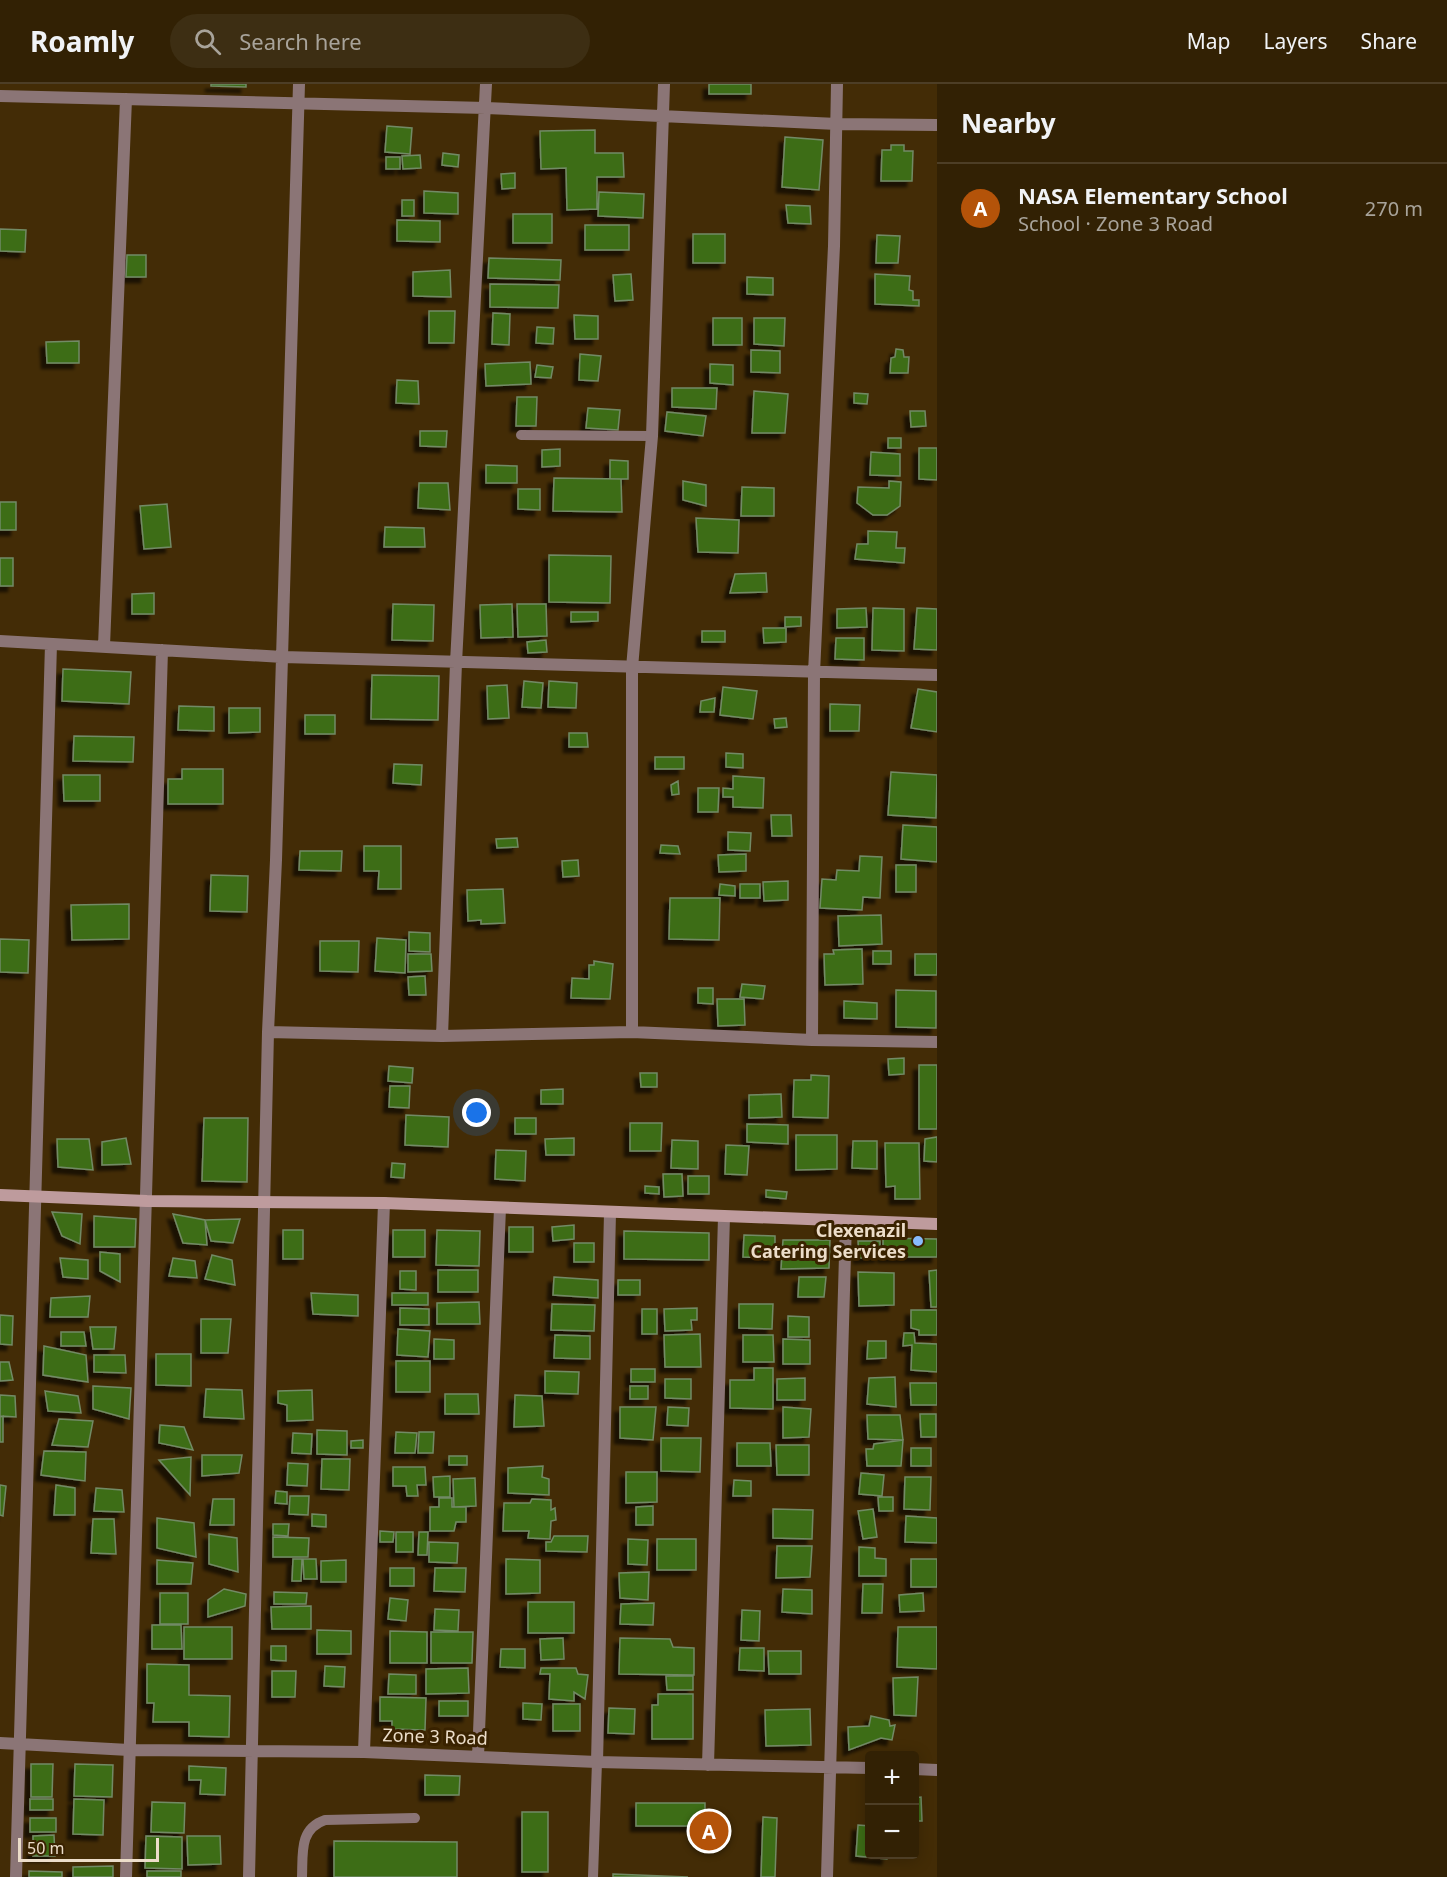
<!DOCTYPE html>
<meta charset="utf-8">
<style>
:root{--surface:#322104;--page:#3d2e13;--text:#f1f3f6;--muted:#a8a39a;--line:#4d3e26;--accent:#b45309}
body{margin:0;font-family:"Noto Sans",sans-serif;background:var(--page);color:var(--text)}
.controls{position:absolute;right:18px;bottom:18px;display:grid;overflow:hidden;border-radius:6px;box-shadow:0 3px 15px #0003}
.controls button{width:54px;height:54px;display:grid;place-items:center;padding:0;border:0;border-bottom:2px solid var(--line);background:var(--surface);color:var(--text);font:30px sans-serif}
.scale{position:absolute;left:18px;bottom:15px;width:141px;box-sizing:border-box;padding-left:6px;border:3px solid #ecddc9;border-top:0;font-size:16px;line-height:21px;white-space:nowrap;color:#ecddc9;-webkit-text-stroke:4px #392200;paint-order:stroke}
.you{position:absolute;left:477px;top:1029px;width:21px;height:21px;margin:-15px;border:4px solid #fff;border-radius:50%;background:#1a73e8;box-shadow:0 0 0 9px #1a73e833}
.badge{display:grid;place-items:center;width:39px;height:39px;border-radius:50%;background:var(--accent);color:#fff;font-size:20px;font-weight:700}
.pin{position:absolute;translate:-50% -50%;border:3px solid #fff;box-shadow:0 2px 6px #0006}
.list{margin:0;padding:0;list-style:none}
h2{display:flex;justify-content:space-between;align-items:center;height:78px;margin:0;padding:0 24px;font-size:26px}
h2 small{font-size:20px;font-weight:400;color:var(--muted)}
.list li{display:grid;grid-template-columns:39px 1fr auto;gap:18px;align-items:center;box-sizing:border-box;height:90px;padding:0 24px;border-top:2px solid var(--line)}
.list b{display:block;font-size:22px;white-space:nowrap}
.list p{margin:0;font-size:20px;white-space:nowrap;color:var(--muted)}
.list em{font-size:20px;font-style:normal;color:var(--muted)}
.icon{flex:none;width:33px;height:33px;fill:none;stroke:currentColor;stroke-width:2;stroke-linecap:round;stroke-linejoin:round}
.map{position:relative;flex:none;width:937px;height:1793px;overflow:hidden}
header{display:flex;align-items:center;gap:36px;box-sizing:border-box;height:84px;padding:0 30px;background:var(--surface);border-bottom:2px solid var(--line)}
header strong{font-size:28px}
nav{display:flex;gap:33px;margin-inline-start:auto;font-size:21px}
.search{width:420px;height:54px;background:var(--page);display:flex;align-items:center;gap:15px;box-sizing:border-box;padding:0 21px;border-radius:33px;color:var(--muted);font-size:22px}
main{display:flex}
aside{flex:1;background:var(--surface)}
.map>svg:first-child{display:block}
.building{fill:#3d6d19;stroke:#728a65;stroke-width:1.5;filter:url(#shadow)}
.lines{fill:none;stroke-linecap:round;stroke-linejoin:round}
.lane{stroke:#8b7576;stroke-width:10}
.street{stroke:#8b7576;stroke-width:12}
.secondary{stroke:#be9b9d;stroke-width:12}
.poi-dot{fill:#88bbfc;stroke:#392200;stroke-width:2}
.labels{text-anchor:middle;stroke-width:6;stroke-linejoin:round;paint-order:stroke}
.poi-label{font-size:18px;font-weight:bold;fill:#ecddc9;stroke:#392200;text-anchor:end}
.street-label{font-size:18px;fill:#ecddc9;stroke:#392200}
</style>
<header>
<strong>Roamly</strong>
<div class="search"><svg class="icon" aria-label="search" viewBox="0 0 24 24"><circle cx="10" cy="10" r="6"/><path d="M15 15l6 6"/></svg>Search here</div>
<nav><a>Map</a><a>Layers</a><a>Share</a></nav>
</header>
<main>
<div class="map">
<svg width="937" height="1793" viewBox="0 0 937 1793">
<defs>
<filter id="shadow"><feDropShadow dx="-5.5" dy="5.5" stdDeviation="1.5" flood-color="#0009"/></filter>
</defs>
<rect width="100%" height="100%" fill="#432c06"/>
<path class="building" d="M211,0H246V3L211,2Z
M709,0H751V10H709Z
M387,42L412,44L410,70L385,68Z
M595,46V69H623L624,93H597V125L567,126L566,84L541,85L540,47Z
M785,53L823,56L819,106L782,103Z
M891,61H904V67H913L912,97H881L882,66H891Z
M443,69L459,71L458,83L442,81Z
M420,71L421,84L403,85L402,72Z
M386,73H400V85H386Z
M515,89V104L502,105L501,90Z
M424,107L458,109V130L424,129Z
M599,108L644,110L643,134L598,132Z
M402,116H414V132H402Z
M786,121L810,122L811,140L788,139Z
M513,130H552V159H513Z
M397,136L440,137V158L397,157Z
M585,141H629V166H585Z
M0,145L26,146L25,168L0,167Z
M693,150H725V179H693Z
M877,151L900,152L898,179H876Z
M127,171H146V193H126Z
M489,174L561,176L560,196L488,194Z
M450,186L451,213L413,212V188Z
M631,190L633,216L615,217L613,191Z
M875,190L910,192L909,206L913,207V216H919V222L875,220Z
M747,193L773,194V211L747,210Z
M490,200L559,201L558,224L490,223Z
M429,227H455L454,259H429Z
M493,229L510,230L509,261L492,260Z
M574,231L598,232V255H575Z
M713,234H742V261H713Z
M754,234H785L784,262L754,260Z
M537,243L554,244L553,260L536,259Z
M79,257V279H47L46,258Z
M896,265L903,266L904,273H909L908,289H890L891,274L895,273Z
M751,266L780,267V289L751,288Z
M580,270L601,272L598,297L579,296Z
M530,278L531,300L486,302L485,280Z
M710,280L733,281V301L710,299Z
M537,281L553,283L551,294L535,293Z
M397,296L418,297L419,320L396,319Z
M672,304H717L716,325L672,323Z
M754,307L788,310L785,349H752Z
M854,309L868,310L867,320L854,319Z
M517,313H537L536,342H516Z
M588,324L620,326L618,346L586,344Z
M910,327H925L926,342L911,343Z
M667,328L706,332L703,352L665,347Z
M420,347H447L446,363L420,362Z
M888,354H901V364H888Z
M919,364H937V396L919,395Z
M560,365V382L542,383V366Z
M871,368L900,370V392L870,391Z
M610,376L628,377V395H610Z
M486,381L517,382V399H486Z
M554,394L621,395L622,428L553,427Z
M683,397L706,401V422L683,416Z
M889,397L901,398L900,422L887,431H873L857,419L858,403L889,404Z
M419,399H448L450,426L418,424Z
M742,403L774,404V432H741Z
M518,405H540V426L518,425Z
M0,418H16V446H0Z
M167,420L171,463L144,465L140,422Z
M696,434L739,436L738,469L698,468Z
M385,443L424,444L425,463H384Z
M868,447L897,448L896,464H905L904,479L855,475L857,460H868Z
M549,471L611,472L610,519L549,518Z
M0,474H13V502H0Z
M766,489L767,508L730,509L735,490Z
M154,509V530H132V510Z
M393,520L434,521L433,557L392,556Z
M512,520L513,553L481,554L480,521Z
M517,520H546L547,552L518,553Z
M866,524L867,543L837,544V525Z
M873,524L904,525V567L872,566Z
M917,524L937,525V566L914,565Z
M571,528H598V537L571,538Z
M785,533H801V542L785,543Z
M763,544H786V558L764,559Z
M702,547H725V558H702Z
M836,554H864V576L835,575Z
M546,556L547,568L528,569L527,558Z
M63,585L131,588L129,620L62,617Z
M372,591L439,592L438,636L371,635Z
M524,597L543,599L541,624L522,623Z
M549,597L577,599L576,624L548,623Z
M507,601L509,634L488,635L487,602Z
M723,603L757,607L753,635L720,631Z
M918,605L937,608V648L911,644Z
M715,614L714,628H700L701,617Z
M830,620L860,621L859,647H830Z
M179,622L214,623V647L178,646Z
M229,624H260V648L229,649Z
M305,631H335V650H305Z
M786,634L787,643L775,644L774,635Z
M569,649H587L588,663H569Z
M74,652L134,653L133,678L73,677Z
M726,669L743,670V684L726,683Z
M655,673H684V685H655Z
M394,680L422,681L421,701L393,699Z
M182,685H223V720H168V695H182Z
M891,688L937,691L936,734L888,731Z
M63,691H100V717H64Z
M733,692L764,694L763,724L733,723V713H723V704L733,705Z
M678,697L679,710L672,711L671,701Z
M698,704H719L718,728H698Z
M771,731H791L792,752H772Z
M903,741L937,743V778L901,775Z
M728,748L751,749L750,767L728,766Z
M517,754L518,763L497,764L496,755Z
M661,761L678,762L680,770L660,769Z
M364,762H401V805H378L379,787H364Z
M300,767H342L341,787L299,786Z
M746,770V787L719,788L718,771Z
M860,772L882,773L880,814L863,813L862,826L820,824L822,795L836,796L837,786L859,787Z
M578,776L579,792L563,793L562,777Z
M896,781H916V808H896Z
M211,791L248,792L247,828L210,827Z
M788,797V816L764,817L763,798Z
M720,800L735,802V812L719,811Z
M740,800H760V814H740Z
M503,805L505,839L481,840V836L468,837L467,806Z
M670,814H720L719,856L669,855Z
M129,820V855L72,856L71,821Z
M881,831L882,860L839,862L838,832Z
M409,848L430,849V868L409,867Z
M377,854L406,856L405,889L375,887Z
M0,855L29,856L28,889L0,888Z
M320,857H359L358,888L320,887Z
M862,865L863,900L825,901L824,870H834L833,866Z
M873,867H891V880H873Z
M408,870H431L432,887L408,888Z
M915,870H937V891H915Z
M594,877L613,880L610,915L571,914L572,894L589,895V881H594Z
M425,892L426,911H409L408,893Z
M742,900L765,902L763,915L740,913Z
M698,904H713V920L698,919Z
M896,906L936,907V944L896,943Z
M717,915H744L745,941L718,942Z
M844,917L877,919V935L844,934Z
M904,974V990L889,991L888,975Z
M919,981H937V1045H919Z
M389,982L413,984L412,999L388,997Z
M640,989H657V1003H641Z
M811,991L829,992L828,1034L793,1033L794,996H811Z
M390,1002H410L409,1024L389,1023Z
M563,1005V1020H541V1006Z
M781,1010L782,1033L749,1034V1011Z
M406,1031L449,1033L448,1063L405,1061Z
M204,1034H248L247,1098L202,1097Z
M515,1034H536V1050H515Z
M630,1039H662L661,1067H630Z
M747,1040L788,1041V1060L747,1058Z
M796,1051H837V1085L796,1086Z
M937,1053V1078L924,1077L925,1055Z
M126,1054L131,1080L102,1081V1058Z
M574,1054V1071H546L545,1055Z
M57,1055H89L93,1086L58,1083Z
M672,1056L698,1057V1085L671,1084Z
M853,1057H877V1085L852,1084Z
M885,1059H919L920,1115H895V1102L886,1103Z
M726,1061L749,1062L747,1091L725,1090Z
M496,1066L526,1067L525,1097L495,1095Z
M392,1079L405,1080L404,1094L391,1093Z
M663,1090H682L683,1112L664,1113Z
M688,1092H709V1110H688Z
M645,1102L659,1103V1110L645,1109Z
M766,1106L787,1108L786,1115L766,1113Z
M52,1128L82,1130L80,1160L62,1152Z
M173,1130L205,1136L207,1161L183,1159Z
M94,1132L136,1135L135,1163H94Z
M240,1135L233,1159L211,1157L205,1136Z
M574,1141V1155L553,1157L552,1143Z
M509,1143H533V1168H509Z
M283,1146H303V1175H283Z
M393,1146H425V1173H393Z
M437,1146L480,1147L479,1182L436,1181Z
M624,1147L709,1149V1176L624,1175Z
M744,1151L775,1152V1174L743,1173Z
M883,1154L937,1155V1173H883Z
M783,1156H830L829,1184L781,1185Z
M858,1157H880V1173L859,1174Z
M574,1159H594V1178H574Z
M100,1168L120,1170V1198L100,1187Z
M212,1171L232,1176L235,1201L205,1195Z
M60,1174L88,1176V1195L63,1193Z
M173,1174L195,1177L197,1194L169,1192Z
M438,1186H478V1208H438Z
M937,1186V1223H931L929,1187Z
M400,1187H416V1206L400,1205Z
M858,1188L894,1189V1221L859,1222Z
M554,1193L598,1196V1214L553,1211Z
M799,1193H826L824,1213H798Z
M618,1196H640V1211H618Z
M311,1209L358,1211V1232L313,1230Z
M392,1209H428V1221H392Z
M90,1212L88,1233H50L51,1214Z
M479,1218L480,1240H437V1219Z
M552,1220L595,1221L594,1247L551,1246Z
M739,1220H773L772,1245L739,1244Z
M400,1224L429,1225V1241H400Z
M697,1224V1236H691L692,1246L665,1247L664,1225Z
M642,1225H657V1250H642Z
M911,1226H937V1251H919V1246L911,1244Z
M0,1231L13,1232L12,1261L0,1260Z
M788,1232L809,1233V1253H788Z
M201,1235H231L228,1269H201Z
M90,1243H116L114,1265H93Z
M398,1245L430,1247L428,1273L397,1271Z
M61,1248H84L86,1262H61Z
M904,1249H914L915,1259L937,1260V1288L911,1286L912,1261L903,1262Z
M700,1250L701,1283H665L664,1251Z
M555,1251L590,1252V1275L554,1274Z
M743,1251H773L774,1278H743Z
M434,1255L454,1256V1275H434Z
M783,1255L810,1256V1280H783Z
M868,1257H886V1274L867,1275Z
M44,1262L86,1271L88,1298L43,1291Z
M156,1270H191V1302L156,1301Z
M94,1271H125L126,1289L94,1288Z
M396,1277H430V1308H396Z
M0,1278H9L13,1296L0,1297Z
M754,1284H773V1325L730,1324V1296H754Z
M631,1285H655V1298H631Z
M545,1287L579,1288L578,1310L545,1309Z
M895,1293L896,1323L867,1320L869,1294Z
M805,1294V1316H777V1295Z
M665,1295H691V1315L665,1314Z
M910,1299H937V1321H911Z
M93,1302L131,1304L129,1335L93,1325Z
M630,1302H648V1315H630Z
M206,1305L242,1306L244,1335L204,1333Z
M312,1306L313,1336L287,1337V1321L278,1319V1307Z
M45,1307L78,1312L81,1329L48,1327Z
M445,1310H478L479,1330H445Z
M0,1311L15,1312L16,1333L0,1332Z
M515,1311L542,1312L544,1342L514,1343Z
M620,1323H656L653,1356L620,1354Z
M668,1323L689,1324L688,1342L667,1341Z
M783,1323L811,1325L809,1353L783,1354Z
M920,1330H936V1353H921Z
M867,1331H900L903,1356L868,1355Z
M3,1332V1358H0V1333Z
M59,1335L93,1337L88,1363L52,1361Z
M160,1341L184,1343L193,1366L159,1359Z
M317,1346L347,1347V1371L317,1370Z
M396,1348L417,1349L415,1369H395Z
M419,1348H434L433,1369H418Z
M293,1349L312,1350L311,1370L292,1369Z
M661,1354H701L700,1388L661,1387Z
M363,1356V1364H351V1357Z
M903,1356L901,1382H867L866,1365H873L874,1360Z
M737,1359H770L771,1382H737Z
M776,1361H809V1391H777Z
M911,1364H931V1382H911Z
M44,1367L86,1368L85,1397L41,1391Z
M202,1371H242L239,1389L202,1392Z
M449,1372H467V1381H449Z
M191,1373L190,1411L159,1376Z
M322,1375H350L349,1406L321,1405Z
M288,1379L308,1380L307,1402L287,1401Z
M543,1382L542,1393L549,1395V1411L508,1409V1384Z
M393,1383H425L426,1401H417L418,1412H407L406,1402H393Z
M626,1388H657V1418L626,1419Z
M861,1389L884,1391L882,1412L859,1410Z
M450,1392V1413H434L433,1393Z
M905,1393H931L930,1426L904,1425Z
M475,1394L476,1422L454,1423L453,1395Z
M734,1396L751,1397V1412H733Z
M0,1401L6,1402L3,1432L0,1431Z
M56,1401L75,1404V1431H54Z
M96,1404L122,1406L124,1428L94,1427Z
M276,1407L287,1408V1420L275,1419Z
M290,1412H309L308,1431L289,1430Z
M878,1413H893V1427H879Z
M439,1414H452V1423H466V1438H456L454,1447H430V1423H439Z
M213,1415H234V1441H210Z
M532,1415L551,1416V1426L555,1424L556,1436L551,1437L550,1455L528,1454L529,1447H503L504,1419H530Z
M653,1422V1441H636V1423Z
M773,1425L813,1426L812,1455L773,1454Z
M873,1425L877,1453L863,1455L858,1427Z
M312,1430L326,1431V1443L312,1442Z
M906,1432L937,1434V1459L905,1458Z
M157,1434L194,1439L196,1473L157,1464Z
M93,1435H114L116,1470L91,1469Z
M273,1440H289L288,1452L273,1451Z
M380,1447L394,1448L393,1458H380Z
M396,1448H413V1468H396Z
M419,1448H428L427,1471H418Z
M209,1450L237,1454L238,1488L209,1480Z
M554,1452H588L587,1468L546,1467V1458H551Z
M273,1453L309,1454L308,1473H273Z
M628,1455L648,1456L647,1481L628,1480Z
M657,1455H696V1486H657Z
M429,1458L458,1459L457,1479L429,1478Z
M777,1462H812L810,1493L776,1494Z
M859,1463L875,1464V1474L886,1475V1492H859Z
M293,1475H302L301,1497H292Z
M303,1475H316L317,1495H304Z
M506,1475L540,1476V1509L506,1510Z
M911,1475H937V1503H911Z
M157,1476L193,1479L191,1500H157Z
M346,1476V1498H321V1477Z
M390,1484H414V1502H390Z
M435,1484H466L465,1508L434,1507Z
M649,1488L648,1516L620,1514L619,1489Z
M863,1500H883L882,1529H862Z
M224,1505L246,1510L245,1522L208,1533V1516Z
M783,1505L812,1506V1530L782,1528Z
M274,1508L307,1509L306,1520H274Z
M160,1509H188V1540H160Z
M923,1509L924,1527L900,1528L899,1511Z
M390,1514L408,1516L406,1537L388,1535Z
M528,1518H574V1549H528Z
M654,1519L653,1541L620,1540L621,1520Z
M311,1522V1545H272L271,1523Z
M435,1525L459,1526L458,1547L434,1546Z
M742,1526L760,1527L759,1557L741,1556Z
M152,1541H181L182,1565H152Z
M184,1543H232V1575H184Z
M898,1543H937V1585L897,1583Z
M317,1546L351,1547V1570H317Z
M390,1547L427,1548V1579H390Z
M431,1548H473L472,1579H431Z
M563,1554L564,1575L541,1576L540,1555Z
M620,1554L670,1555L673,1563L694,1564V1591L619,1590Z
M271,1562H286V1577L271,1576Z
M740,1564H764V1587L739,1586Z
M501,1565H525V1584L500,1583Z
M768,1567H801V1590H769Z
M147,1580L189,1581V1611L230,1612L229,1653L189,1652V1638H153L154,1619H147Z
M325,1582L345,1583L344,1603L324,1602Z
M468,1584L469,1609L426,1610V1585Z
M541,1584H576L578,1590L588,1591L585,1615L574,1608V1617L549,1615L550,1590H540Z
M272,1587H296L295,1613H272Z
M389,1590L416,1591V1610H388Z
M666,1592H693V1606H667Z
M918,1593L916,1632L894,1631L893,1594Z
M658,1610H693V1655H652V1621H658Z
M380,1613L426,1614L425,1646L392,1645V1637H380Z
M439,1617H468V1632H439Z
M523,1619L542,1620L541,1636L523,1635Z
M553,1620H580V1647H553Z
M609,1624L635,1625L634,1650L608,1649Z
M810,1625L811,1661L766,1662L765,1626Z
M871,1632L889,1636L890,1642L895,1641L892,1656L881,1654L849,1666L848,1643L869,1642Z
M31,1680H53L52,1713H31Z
M75,1680L113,1681L112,1713L74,1712Z
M189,1682L226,1684L225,1711L200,1710L201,1696H189Z
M425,1691L460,1692L459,1711H425Z
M921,1713L922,1737H914V1714Z
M30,1715H53V1726H30Z
M74,1715L104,1716L103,1751L73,1750Z
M152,1718L185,1719L184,1749L151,1748Z
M636,1719H705V1742H636Z
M522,1728H548V1788H522Z
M763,1733L777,1734L775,1793H761Z
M30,1734H56V1748H30Z
M858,1741L870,1742V1770H888L887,1775L856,1772Z
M54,1751L55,1772H33V1752Z
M146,1752L182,1753V1785L145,1784Z
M187,1752H220L221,1780L188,1781Z
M334,1757L457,1758V1793H334Z
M113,1782V1793H73V1783Z
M29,1787L62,1788V1793H29Z
M147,1787H181V1793H147Z
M613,1790L688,1793H613Z"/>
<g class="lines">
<path class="lane" d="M521,351L652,352
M302,1793C303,1769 299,1745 325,1736L415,1734
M593,1793L597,1678"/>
<path class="street" d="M0,12L486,24L837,40L937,41
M0,557L283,573L937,591
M104,562L126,15
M268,948L442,952L632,948L812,956L937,958
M632,948V584L652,352L664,0
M442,952L456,579L486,0
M812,956L814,589L834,162L837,0
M0,1659L129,1666L364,1668L597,1678L870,1684
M364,1668L384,1119
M478,1673L500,1124
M597,1678L610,1129
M708,1681L724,1133
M914,1685L937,1686
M16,1793L51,560
M126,1793L162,566
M249,1793L268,948L276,776L299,0
M827,1793L846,1137"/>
<path class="secondary" d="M0,1111L147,1117L384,1119L937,1140"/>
</g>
<circle class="poi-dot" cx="918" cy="1157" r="6"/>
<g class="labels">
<g class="poi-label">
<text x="906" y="1153">Clexenazil<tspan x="906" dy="21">Catering Services</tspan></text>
</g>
<g class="street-label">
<text transform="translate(435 1653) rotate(2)" y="6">Zone 3 Road</text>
</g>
</g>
</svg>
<div class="controls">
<button>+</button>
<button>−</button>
</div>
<div class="scale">50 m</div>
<div class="you"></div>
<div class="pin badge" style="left:709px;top:1747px">A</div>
</div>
<aside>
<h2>Nearby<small></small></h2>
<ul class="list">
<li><span class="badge">A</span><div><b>NASA Elementary School</b><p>School · Zone 3 Road</p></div><em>270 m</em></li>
</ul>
</aside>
</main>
